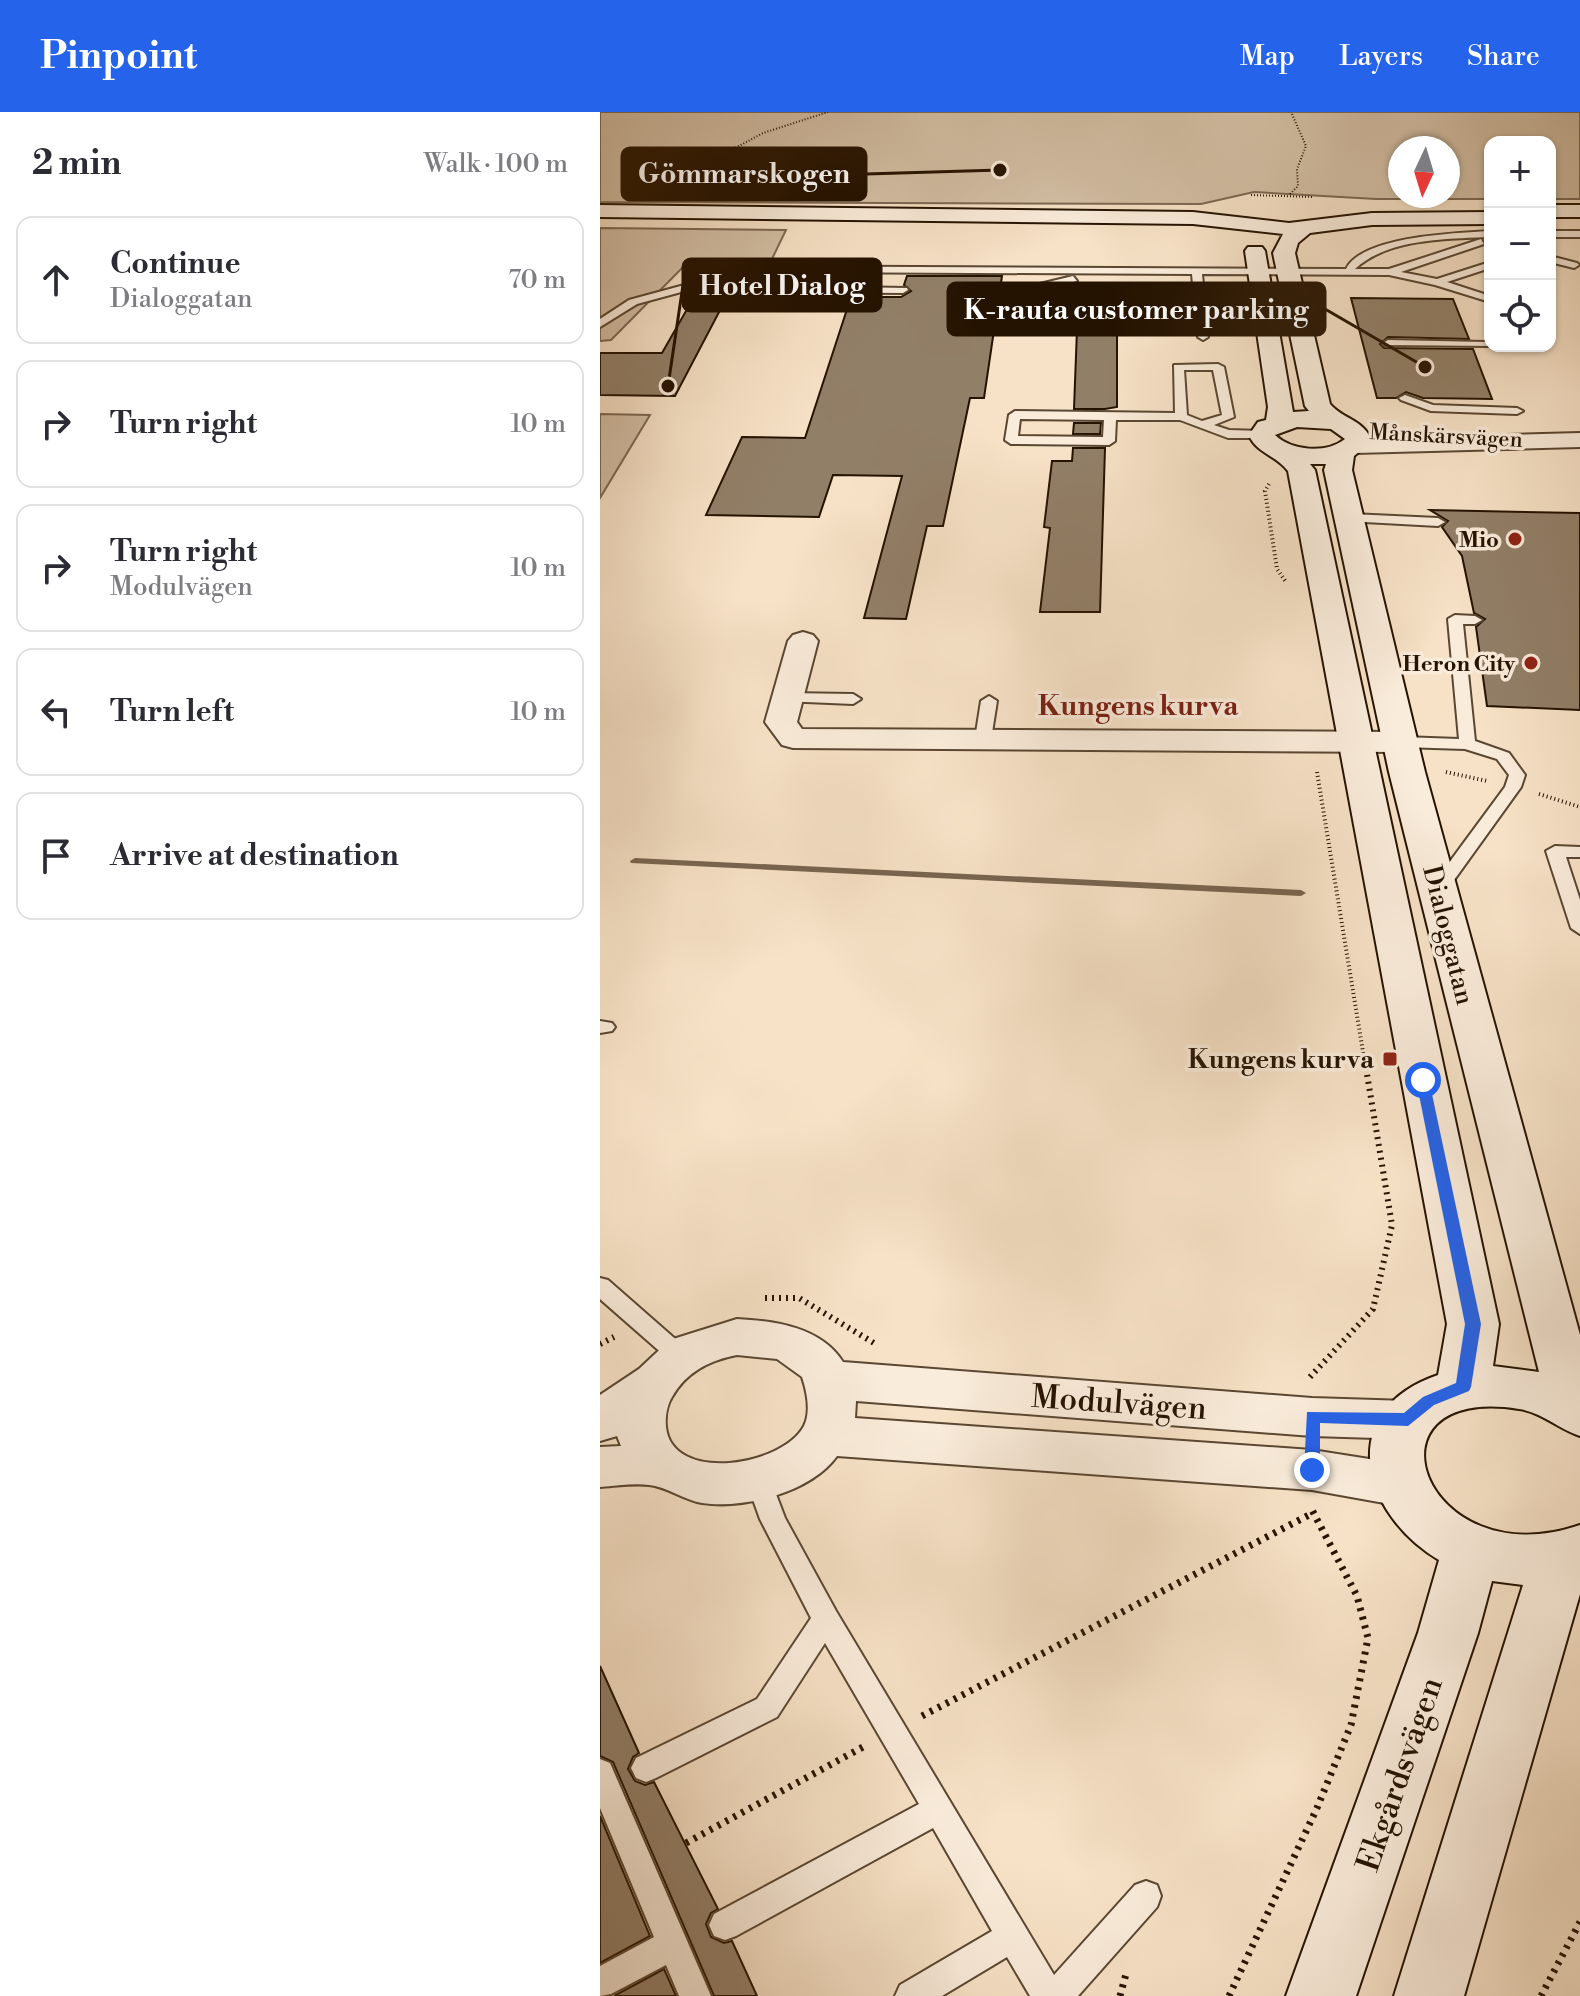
<!DOCTYPE html>
<meta charset="utf-8">
<style>
:root{--surface:#fff;--page:#f7f7f7;--text:#2b2b33;--muted:#7c7c81;--line:#e1e1e2;--accent:#2563eb}
body{margin:0;font-family:"Libre Bodoni",serif;background:var(--page);color:var(--text)}
.controls{position:absolute;right:24px;top:24px;display:grid;overflow:hidden;border-radius:16px;box-shadow:0 2px 6px #0004}
.controls button{width:72px;height:72px;display:grid;place-items:center;padding:0;border:0;border-bottom:2px solid var(--line);background:var(--surface);color:var(--text);font:40px sans-serif}
.compass{position:absolute;left:788px;top:24px;width:72px;height:72px;border-radius:50%;background:var(--surface);box-shadow:0 2px 6px #0004;rotate:184deg}
.stop{position:absolute;width:24px;height:24px;margin:-18px;border:6px solid #2563eb;border-radius:50%;background:#fff}
.stop.end{background:#2563eb;border-color:#fff;box-shadow:0 2px 8px #0008}
.list{margin:0;padding:0;list-style:none}
h2{display:flex;justify-content:space-between;align-items:center;height:104px;margin:0;padding:0 32px;font-size:34px}
h2 small{font-size:26px;font-weight:400;color:var(--muted)}
.list li{display:grid;grid-template-columns:52px 1fr auto;gap:24px;align-items:center;box-sizing:border-box;height:128px;margin:0 16px 16px;padding:0 16px;border:2px solid var(--line);border-radius:16px}
.list b{display:block;font-size:30px;white-space:nowrap}
.list p{margin:0;font-size:26px;white-space:nowrap;color:var(--muted)}
.list em{font-size:26px;font-style:normal;color:var(--muted)}
.icon{flex:none;width:44px;height:44px;fill:none;stroke:currentColor;stroke-width:2;stroke-linecap:round;stroke-linejoin:round}
.map{position:relative;flex:none;width:980px;height:1884px;overflow:hidden}
header{display:flex;align-items:center;gap:48px;box-sizing:border-box;height:112px;padding:0 40px;background:var(--accent);color:#fff}
header strong{font-size:38px}
nav{display:flex;gap:44px;margin-inline-start:auto;font-size:28px}
main{display:flex}
aside{flex:1;background:var(--surface)}
.map>svg:first-child{display:block}
.green{fill:#d3bfa5;stroke:#7c6953;stroke-width:2;fill-rule:evenodd}
.lines{fill:none;stroke-linecap:round;stroke-linejoin:round}
.stream{fill:#786550;fill-rule:evenodd}
.building{fill:#927f68;stroke:#251301;stroke-width:2}
.lane-casing{stroke:#5a4732;stroke-width:4}
.street-casing{stroke:#5a4732;stroke-width:4}
.secondary-casing{stroke:#251301;stroke-width:4}
.path-far3{stroke:#251301;stroke-width:2;stroke-dasharray:1 2;stroke-linecap:butt}
.path-far2{stroke:#251301;stroke-width:4;stroke-dasharray:1 3;stroke-linecap:butt}
.path-far1{stroke:#251301;stroke-width:6;stroke-dasharray:2 5;stroke-linecap:butt}
.path{stroke:#251301;stroke-width:7;stroke-dasharray:3 6;stroke-linecap:butt}
.lane{fill:#faecdb;fill-rule:evenodd}
.street{fill:#faecdb;fill-rule:evenodd}
.secondary{fill:#faecdb;fill-rule:evenodd}
.route{fill:#2563eb}
.poi-dot{fill:#8f2418;stroke:#faecdb;stroke-width:3}
.labels{text-anchor:middle;stroke-width:7;stroke-linejoin:round;paint-order:stroke}
.far-street-label{font-size:22px;fill:#251301;stroke:#faecdb}
.far-poi-label{font-size:22px;font-weight:bold;fill:#251301;stroke:#faecdb;text-anchor:end}
.street-label{font-size:26px;fill:#251301;stroke:#faecdb}
.poi-label{font-size:26px;font-weight:bold;fill:#251301;stroke:#faecdb;text-anchor:end}
.far-district-label{font-size:28px;font-weight:bold;fill:#7a1f14;stroke:#faecdb}
.near-street-label{font-size:32px;fill:#251301;stroke:#faecdb}
.leader{fill:none;stroke:#251301;stroke-width:3}
.callout-dot{fill:#251301;stroke:#faecdb;stroke-width:3}
.callout{fill:#251301;stroke:#251301;stroke-width:3}
.callout-label{font-size:28px;text-anchor:middle;font-weight:bold;fill:#fff}
</style>
<header>
<strong>Pinpoint</strong>
<nav><a>Map</a><a>Layers</a><a>Share</a></nav>
</header>
<main>
<aside>
<h2>2 min<small>Walk · 100 m</small></h2>
<ul class="list">
<li><svg class="icon" aria-label="ahead" viewBox="0 0 24 24"><path d="M12 20V5M6 11l6-6 6 6"/></svg><div><b>Continue</b><p>Dialoggatan</p></div><em>70 m</em></li>
<li><svg class="icon" aria-label="right" viewBox="0 0 24 24"><path d="M7 20v-9h11M14 6l5 5-5 5"/></svg><div><b>Turn right</b></div><em>10 m</em></li>
<li><svg class="icon" aria-label="right" viewBox="0 0 24 24"><path d="M7 20v-9h11M14 6l5 5-5 5"/></svg><div><b>Turn right</b><p>Modulvägen</p></div><em>10 m</em></li>
<li><svg class="icon" aria-label="left" viewBox="0 0 24 24"><path d="M17 20v-9H6M10 6l-5 5 5 5"/></svg><div><b>Turn left</b></div><em>10 m</em></li>
<li><svg class="icon" aria-label="arrive" viewBox="0 0 24 24"><path d="M6 21V4h12l-3 4 3 4H6"/></svg><div><b>Arrive at destination</b></div></li>
</ul>
</aside>
<div class="map">
<svg width="980" height="1884" viewBox="0 0 980 1884">
<rect width="100%" height="100%" fill="#f7e2c7"/>
<filter id="stains"><feTurbulence type="fractalNoise" baseFrequency=".0025" numOctaves="4"/><feColorMatrix values="0 0 0 0 .2 0 0 0 0 .09 0 0 0 0 .02 0 0 0 .5 -.17"/></filter>
<radialGradient id="worn" r=".72"><stop offset=".6" stop-color="#630" stop-opacity="0"/><stop offset="1" stop-color="#630" stop-opacity=".3"/></radialGradient>
<path class="green" d="M0,0H980V87H950V30H890V87H776L654,80L601,92L0,90ZM848,36V84H800V36Z
M0,116L186,118L171,149L88,150L11,228L0,229Z
M0,302L50,303L0,386Z"/>
<g class="lines">
<path class="stream" d="M35,746L701,778L706,781L701,784L31,751L30,749Z"/>
</g>
<path class="building" d="M113,163L138,164L75,284L0,283V241H62L98,178Z
M307,164H402L384,286H370L343,414H327L306,507L264,506L302,364L233,363L219,405L106,403L142,325L205,326L251,185H301L311,179L304,173Z
M491,174H531L530,217H503L517,218V295L505,297H474L477,217H492Z
M751,186L853,187L869,227L788,225L780,232L784,236L873,237L892,287L823,286L806,280L796,286H777Z
M474,311H501L500,322H473Z
M473,336H505L500,500H440L450,416L444,415L452,349H472Z
M830,398L980,401V598L887,594L876,515L885,507L874,501L862,444L842,415L848,409Z
M0,1554L39,1641L33,1645L28,1657L35,1669L45,1673L54,1670L118,1797L111,1801L106,1812L111,1825L124,1831L132,1829L157,1884H114L13,1650L0,1644Z
M0,1704L50,1824L0,1851Z
M64,1857L76,1884H14Z"/>
<g class="lines">
<defs>
<path id="lane" d="M890,119V125C848,127 788,126 755,157H789L881,127L884,132L801,160L837,167L890,150V156L847,170L890,184V190L835,173L789,163L602,162L608,225L603,228L598,225L592,162L191,160L185,174L307,176L308,178L303,181L179,180L174,177L181,160H112L96,176L37,192L0,215V207L29,188L88,172L109,154L746,157C762,124 857,121 890,119Z
M950,119H980V125H950Z
M950,144L977,151L979,153L974,156L950,150Z
M473,164L477,169L432,180L425,218L416,220L423,176Z
M788,228L886,230L891,234L784,233L783,231Z
M618,252L624,255L634,305L614,313L629,318L662,319L666,320V326H628L580,308H516L515,329L509,333L411,332L405,328L409,303L415,299L575,301L574,253ZM584,258H613L622,303L602,309L587,303ZM420,307L504,308L503,325L418,324Z
M805,283L833,293L917,296L923,299L917,302L831,299L801,288L799,286Z
M751,402L838,406L845,410L838,414L746,409L744,406Z
M855,503L875,504L882,508L875,512H863L875,629L909,641L925,663L921,675L844,782L838,783L829,778L905,675L909,663L897,647L865,637L802,635L794,630L802,625L859,627L848,507Z
M187,581L253,582L261,587L253,592L182,589V583Z
M389,584L397,589L391,627L383,632L375,627L381,589Z
M955,734L980,735V745H966L980,788V822L971,816L946,739Z
M0,909L12,911L15,915L12,919L0,921Z
M0,1166L8,1168L89,1239L93,1245L89,1251L81,1254L73,1251L0,1187Z
M159,1358L168,1361L185,1406L236,1499L454,1863L535,1773L546,1769L557,1773L561,1784L557,1795L478,1884H430L407,1845L342,1884H295L300,1873L392,1819L333,1716L136,1824L125,1828L114,1824L109,1813L114,1802L319,1692L225,1531L177,1605L56,1666L46,1670L36,1666L31,1656L36,1646L157,1587L211,1506L160,1407L146,1368L150,1361Z
M0,1647L10,1651L111,1884H79L66,1853L11,1882L0,1884V1854L54,1825L0,1696Z"/>
<path id="street" d="M980,321V335L755,341L746,339L743,334L746,329L755,327Z
M203,520L213,523L218,529L197,610L202,617L802,620L813,623L818,630L813,637L802,640L193,636L182,633L165,610L188,529L193,523Z
M137,1207C175,1209 221,1215 243,1250L712,1286L808,1289L826,1294L833,1308L826,1322L808,1327L712,1324L256,1289L255,1306L712,1338L801,1352L819,1358L827,1373L819,1388L801,1394L712,1378L237,1344C210,1381 144,1397 102,1391C84,1388 65,1374 49,1373C34,1371 16,1374 0,1375V1335L21,1334L17,1324L0,1329V1283L39,1257L70,1228ZM137,1243L177,1247L202,1265C207,1280 211,1300 204,1314C183,1354 72,1372 66,1315C65,1305 67,1293 72,1285C86,1260 110,1248 137,1243Z"/>
<path id="secondary" d="M0,93L593,100L689,111L772,101L890,100V112L772,113L710,121L698,131L695,141L730,292C744,308 763,307 772,329L754,344L752,358L825,660L980,1223V1324C959,1317 941,1300 919,1297C755,1271 822,1467 980,1413V1482L864,1884H794L923,1473L892,1469L878,1521L756,1884H686L818,1521L839,1448C760,1401 735,1298 838,1263L847,1212L688,359C676,343 656,341 649,323L658,310L666,308L668,295L645,139L648,135H662L665,139L693,300L709,299L705,294L673,141L683,122L593,112L0,105ZM697,315L731,317L745,327C726,342 692,339 675,323ZM710,352H726L724,358L789,660L939,1260L893,1254L899,1212L715,358Z
M950,93H980V105H950Z"/>
</defs>
<use href="#lane" class="lane-casing"/>
<use href="#street" class="street-casing"/>
<use href="#secondary" class="secondary-casing"/>
<path class="path-far3" d="M36,69L124,42L163,21L228,0
M690,82L698,74L697,57L706,34L691,0
M651,83L713,85"/>
<path class="path-far2" d="M669,372L665,379L677,457L686,470
M717,660L764,946
M846,660L887,669
M939,682L980,695"/>
<path class="path-far1" d="M165,1186H199L274,1231
M0,1232L14,1225
M710,1265L773,1197L792,1113L764,944"/>
<path class="path" d="M322,1604L711,1402
M86,1731L263,1635
M520,1884L526,1862
M629,1884L717,1696L751,1613L768,1526L757,1484L712,1398
M941,1884L980,1810"/>
<use href="#lane" class="lane"/>
<use href="#street" class="street"/>
<use href="#secondary" class="secondary"/>
</g>
<path class="route" d="M823,963L829,968L881,1212L871,1275L869,1279L834,1293L808,1314L720,1311V1358L712,1365L704,1358L707,1300L804,1301L823,1285L856,1271L865,1212L816,968Z"/>
<g class="poi-dot">
<circle cx="915" cy="427" r="8"/>
<circle cx="931" cy="551" r="8"/>
<rect x="782" y="939" width="16" height="16" rx="4"/>
</g>
<g class="labels">
<g class="far-street-label">
<text transform="translate(846 323) rotate(3)" y="8">Månskärsvägen</text>
</g>
<g class="far-poi-label">
<text x="899" y="435">Mio</text>
<text x="915" y="559">Heron City</text>
</g>
<g class="street-label">
<text transform="translate(849 823) rotate(76)" y="9">Dialoggatan</text>
</g>
<g class="poi-label">
<text x="774" y="956">Kungens kurva</text>
</g>
<g class="far-district-label">
<text x="538" y="603">Kungens kurva</text>
</g>
<g class="near-street-label">
<text transform="translate(519 1290) rotate(4)" y="11">Modulvägen</text>
<text transform="translate(799 1662) rotate(-71)" y="11">Ekgårdsvägen</text>
</g>
</g>
<path class="leader" d="M400 58L266 62M68 274L83 173M825 255L725 197"/>
<g class="callout-dot">
<circle cx="400" cy="58" r="8"/>
<circle cx="68" cy="274" r="8"/>
<circle cx="825" cy="255" r="8"/>
</g>
<g class="callout">
<rect x="22" y="36" width="244" height="52" rx="8"/>
<rect x="83" y="147" width="198" height="52" rx="8"/>
<rect x="348" y="171" width="377" height="52" rx="8"/>
</g>
<g class="callout-label">
<text x="144" y="71">Gömmarskogen</text>
<text x="182" y="183">Hotel Dialog</text>
<text x="536" y="207">K-rauta customer parking</text>
</g>
<rect width="100%" height="100%" filter="url(#stains)"/>
<rect width="100%" height="100%" fill="url(#worn)"/>
</svg>
<div class="controls">
<button>+</button>
<button>−</button>
<button><svg class="icon" aria-label="locate" viewBox="0 0 24 24"><circle cx="12" cy="12" r="6"/><path d="M12 2v4M12 18v4M2 12h4M18 12h4"/></svg></button>
</div>
<svg class="compass" viewBox="-18 -18 36 36"><path d="M0-13l5 13h-10z" fill="#e53935"/><path d="M0 13l5-13h-10z" fill="#7c7c81"/></svg>
<div class="stop" style="left:823px;top:968px"></div>
<div class="stop end" style="left:712px;top:1358px"></div>
</div>
</main>
